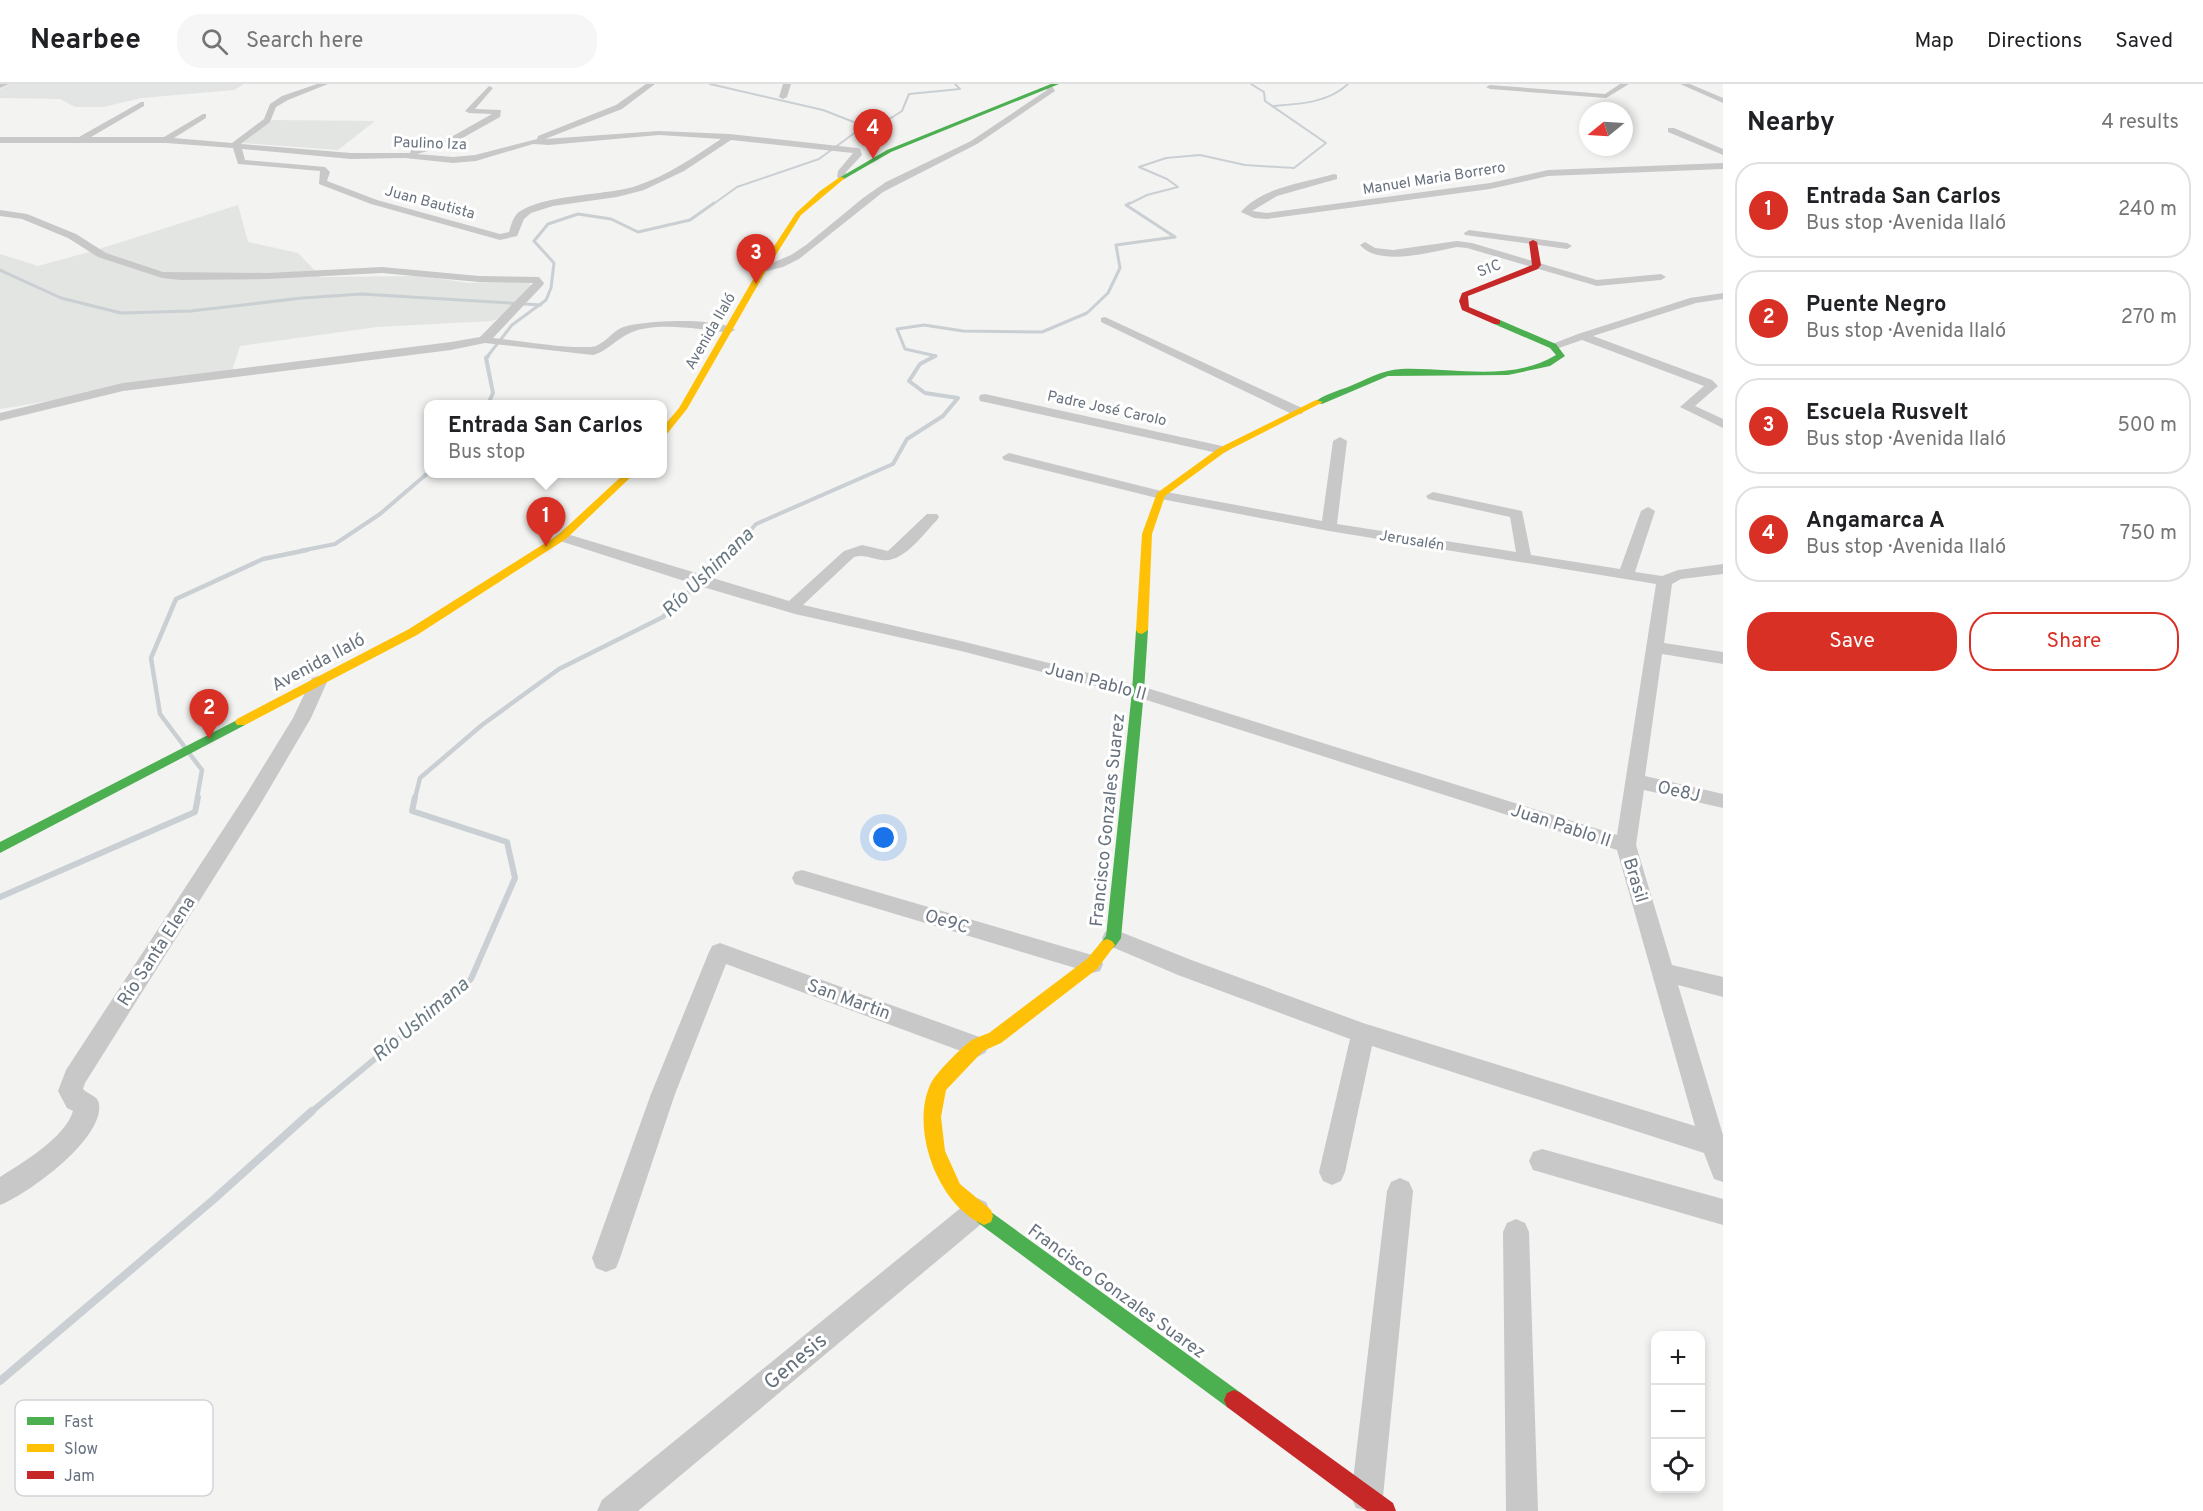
<!DOCTYPE html>
<meta charset="utf-8">
<style>
:root{--surface:#fff;--page:#f6f6f6;--text:#202124;--muted:#757577;--line:#e0e0e0;--accent:#d93025}
body{margin:0;font-family:Overpass,sans-serif;background:var(--page);color:var(--text)}
.controls{position:absolute;right:18px;bottom:18px;display:grid;overflow:hidden;border-radius:12px;box-shadow:0 3px 9px #0003}
.controls button{width:54px;height:54px;display:grid;place-items:center;padding:0;border:0;border-bottom:2px solid var(--line);background:var(--surface);color:var(--text);font:30px sans-serif}
.compass{position:absolute;left:1579px;top:18px;width:54px;height:54px;border-radius:50%;background:var(--surface);box-shadow:0 3px 9px #0003;rotate:252deg}
.you{position:absolute;left:884px;top:754px;width:21px;height:21px;margin:-15px;border:4px solid #fff;border-radius:50%;background:#1a73e8;box-shadow:0 0 0 9px #1a73e833}
.badge{display:grid;place-items:center;width:39px;height:39px;border-radius:50%;background:var(--accent);color:#fff;font-size:20px;font-weight:700}
.pin{position:absolute;translate:-50% -50px;filter:drop-shadow(0 2px 3px #0008)}
.pin::after{content:'';position:absolute;top:32px;width:21px;height:18px;background:inherit;clip-path:polygon(0 0,100% 0,50% 100%)}
.popup{position:absolute;left:424px;top:316px;width:243px;height:78px;box-sizing:border-box;display:grid;place-content:center;border-radius:12px;background:var(--surface);filter:drop-shadow(0 2px 4px #0005);font-size:20px;white-space:nowrap;color:var(--muted)}
.popup b{font-size:22px;color:var(--text)}
.popup::after{content:'';position:absolute;left:50%;top:100%;margin-left:-12px;border:12px solid transparent;border-top-color:var(--surface)}
.list{margin:0;padding:0;list-style:none}
h2{display:flex;justify-content:space-between;align-items:center;height:78px;margin:0;padding:0 24px;font-size:26px}
h2 small{font-size:20px;font-weight:400;color:var(--muted)}
.list li{display:grid;grid-template-columns:39px 1fr auto;gap:18px;align-items:center;box-sizing:border-box;height:96px;margin:0 12px 12px;padding:0 12px;border:2px solid var(--line);border-radius:24px}
.list b{display:block;font-size:22px;white-space:nowrap}
.list p{margin:0;font-size:20px;white-space:nowrap;color:var(--muted)}
.list em{font-size:20px;font-style:normal;color:var(--muted)}
.actions{display:flex;gap:12px;padding:18px 24px}
.actions a{flex:1;padding:14px 0;border:2px solid var(--accent);border-radius:24px;text-align:center;font-size:21px;color:var(--accent)}
.actions .main{background:var(--accent);color:#fff}
.icon{flex:none;width:33px;height:33px;fill:none;stroke:currentColor;stroke-width:2;stroke-linecap:round;stroke-linejoin:round}
.map{position:relative;flex:none;width:1723px;height:1427px;overflow:hidden}
header{display:flex;align-items:center;gap:36px;box-sizing:border-box;height:84px;padding:0 30px;background:var(--surface);border-bottom:2px solid var(--line)}
header strong{font-size:28px}
nav{display:flex;gap:33px;margin-inline-start:auto;font-size:21px}
.search{width:420px;height:54px;background:var(--page);display:flex;align-items:center;gap:15px;box-sizing:border-box;padding:0 21px;border-radius:24px;color:var(--muted);font-size:22px}
main{display:flex}
aside{flex:1;background:var(--surface)}
.map>svg:first-child{display:block}
.built{fill:#e3e5e4}
.green{fill:#e2e5e1}
.lines{fill:none;stroke-linecap:round;stroke-linejoin:round}
.stream-far5{stroke:#c9cfd2;stroke-width:2}
.stream-far4{stroke:#c9cfd2;stroke-width:3}
.stream-far3{stroke:#c9cfd2;stroke-width:4}
.stream-far2{stroke:#c9cfd2;stroke-width:4.5}
.stream-far1{stroke:#c9cfd2;stroke-width:6}
.stream{stroke:#c9cfd2;stroke-width:8}
.street{fill:#c8c8c9;fill-rule:evenodd}
.fast{fill:#4caf50;fill-rule:evenodd}
.slow{fill:#ffc107;fill-rule:evenodd}
.jam{fill:#c62828;fill-rule:evenodd}
.labels{text-anchor:middle;stroke-width:6;stroke-linejoin:round;paint-order:stroke}
.far-street-label{font-size:15px;fill:#67727e;stroke:#fff}
.street-label{font-size:18px;fill:#67727e;stroke:#fff}
.water-label{font-size:20px;font-style:italic;fill:#687982;stroke:#fff}
.near-street-label{font-size:21px;fill:#67727e;stroke:#fff}
.key{fill:#fff;stroke:#d1d5d8;stroke-width:1.5}
.key-label{font-size:16px;fill:#67727e}
</style>
<header>
<strong>Nearbee</strong>
<div class="search"><svg class="icon" aria-label="search" viewBox="0 0 24 24"><circle cx="10" cy="10" r="6"/><path d="M15 15l6 6"/></svg>Search here</div>
<nav><a>Map</a><a>Directions</a><a>Saved</a></nav>
</header>
<main>
<div class="map">
<svg width="1723" height="1427" viewBox="0 0 1723 1427">
<rect width="100%" height="100%" fill="#f3f3f2"/>
<path class="built" d="M10,0H244L234,6L142,14L103,23H75L60,15L0,14V5Z"/>
<path class="green" d="M272,36L375,37L338,66L243,59Z
M238,121L248,158L298,169L321,193L424,192L468,199L529,197L532,210L517,226L492,237L377,243L240,262L232,287L0,325V170L38,182L93,167Z"/>
<g class="lines">
<path class="stream-far5" d="M710,0L823,26L864,42
M1272,22C1299,20 1328,19 1348,0
M712,121L737,103L819,75L864,42L891,34L902,27L909,10L960,5L955,0
M1127,121L1147,111L1178,103L1167,95L1139,83L1166,74L1200,71L1245,81L1294,84L1326,59L1265,17L1264,8L1251,0"/>
<path class="stream-far4" d="M0,186L61,214L121,229L191,227L302,214L362,210L541,221
M487,273L512,241L546,216L551,204L554,179L534,157L548,140L578,130L611,135L638,148L690,136L714,119
M933,273L936,272L905,265L897,245L924,241L963,247L1042,248L1087,229L1108,209L1120,184L1116,161L1175,153L1126,121L1130,119"/>
<path class="stream-far3" d="M488,272L486,274L493,309L488,320
M300,467L335,460L380,430L429,388
M732,467L756,440L893,380L907,355L943,332L958,314L925,309L909,297L920,280L935,272"/>
<path class="stream-far2" d="M184,662L160,630L151,574L176,515L263,475L307,466
M189,669L202,686L197,714
M415,714L420,694L482,641L559,585L663,533L733,466"/>
<path class="stream-far1" d="M0,813L195,728L198,713
M311,1028L471,895L515,794L507,758L412,727L415,713"/>
<path class="stream" d="M0,1297L213,1116L312,1027"/>
<path class="street" d="M0,0H9L0,4Z
M317,0H328L288,16L276,23L270,38L241,60L351,69H410L411,66L444,57L492,30L469,29L465,27L489,2L493,4L475,25L501,26L500,33L450,61L417,70L453,73L475,71L537,55L538,52L616,21L646,0H655L622,25L545,55L659,47L729,50L857,64L860,65L862,71L846,88L845,95L842,96L837,93L838,87L853,69L731,56L684,87L644,106L617,113L553,122L531,129L524,135L517,152L500,156L371,120L319,100L320,87L238,80L233,64L166,59H0V53H79L141,18H144V22L91,53H164L203,30H206V34L174,54L232,59L264,35L270,20L282,12ZM659,51L721,55C694,73 667,92 636,102C607,112 536,110 516,131C512,136 511,142 509,148L500,150L377,116L327,97L330,88L325,83L245,76L242,65L351,75L405,74L453,79L476,77L533,60L549,61Z
M783,0H791L787,13L783,15L779,13Z
M1620,0H1629L1606,14L1490,5L1486,3L1490,1L1605,10Z
M1680,0H1690L1723,14V19Z
M1046,2H1052L1055,7L977,60L883,108L799,175L783,183L763,188L758,185L791,171L806,161L863,114L886,98L971,57L1047,6Z
M1668,44H1674L1723,65V71L1668,48Z
M1723,79V85L1548,92L1490,105L1267,135L1254,134L1241,128C1262,103 1304,99 1334,90L1337,91V95L1277,112L1252,127L1267,129L1490,99L1548,86Z
M0,126L27,130L76,150L106,169L163,188L268,189L382,183L479,192L539,193L544,199L543,201L493,254C524,257 560,264 590,263C602,263 611,249 621,244C640,236 720,233 735,246L729,249C701,245 655,237 630,249C616,255 608,267 593,271L485,259L451,266L123,307L0,337V329L123,299L451,258L480,253L533,199L479,198L382,189L268,195L181,196L162,194L98,173L68,154L22,135L0,132Z
M1469,146L1567,159L1572,162L1567,165L1465,151L1464,149Z
M1457,157L1472,159L1597,196L1661,190L1666,193L1661,196L1597,202L1467,164L1457,163C1431,168 1379,183 1360,161L1365,158L1375,164L1393,166Z
M1723,209V215L1696,219L1593,252L1712,296L1718,302L1695,322L1723,335V344L1680,323L1704,302L1582,256L1553,266L1547,262L1578,250L1690,214Z
M1105,233L1302,324L1303,327L1302,330H1292L1101,238V234Z
M985,310L1222,362L1229,366L1222,370L980,317L979,314L980,311Z
M1340,353L1347,357L1337,440L1516,468L1510,433L1428,415L1426,412L1433,408L1522,427L1531,471L1620,485L1641,427L1648,423L1655,427L1635,488L1662,492L1678,486L1723,480V490L1681,495L1672,500L1664,559L1723,568V580L1662,570L1645,692L1723,710V724L1644,706L1636,761L1672,881L1723,893V913L1678,901L1723,1051V1098L1714,1095L1704,1069L1372,962L1345,1088L1341,1097L1332,1101L1323,1097L1319,1088L1350,955L1178,891L1105,860L1102,854L1105,848L1113,845L1194,877L1363,939L1695,1042L1617,766L1134,612L961,567L795,530L703,503L557,456L554,453L562,448L567,450L789,517L844,467L862,461L888,467L927,430H937L939,433L937,436C923,450 904,479 882,476C871,475 865,470 854,473L803,521L961,557L1144,603L1617,751L1656,500L1329,447L1161,415L1004,376L1002,373L1009,369L1161,407L1322,437L1333,357Z
M318,592L324,594L327,598L311,634L261,719L85,999L83,1005C88,1011 98,1011 99,1020C104,1055 28,1110 0,1121V1093C23,1078 65,1054 73,1027L67,1024L58,1007L66,986L247,709L293,634L312,594Z
M802,786L1092,871L1100,873L1103,880L1100,887L1092,889L795,800L792,794L795,788Z
M720,859L985,955L989,962L985,969L977,973L726,880L675,1010L620,1174L616,1184L606,1188L596,1184L592,1174L651,1010L709,868L712,862Z
M1542,1065L1723,1115V1141L1533,1086L1529,1077L1533,1068Z
M1400,1094L1409,1098L1413,1107L1383,1413L1378,1424L1371,1427L1356,1424L1351,1413L1387,1107L1391,1098Z
M977,1114L986,1118L990,1127L986,1136L638,1427H597L602,1416L968,1118Z
M1516,1135L1525,1139L1529,1148L1538,1427H1506L1503,1148L1507,1139Z"/>
<path class="fast" d="M1051,0H1059L891,68L844,95L839,94L887,66Z
M1494,236H1500L1556,260L1565,272L1550,282L1508,291L1388,292L1322,320L1315,318C1323,311 1337,307 1348,303C1365,296 1382,286 1401,285C1452,283 1510,299 1556,271L1550,264L1494,240Z
M1142,542L1148,546L1144,607L1121,854C1116,862 1111,869 1102,865L1099,861L1106,852L1132,607L1136,546Z
M241,634L247,638L245,641L0,769V758Z
M984,1123L1241,1309L1244,1316L1241,1323L1234,1326L1227,1323L977,1138L975,1132L977,1126Z"/>
<path class="slow" d="M840,93L845,94L801,131L767,185L687,325L666,351L663,352V343L679,324L759,185L796,129L820,107Z
M1316,316L1323,318L1225,368L1165,412L1152,450L1148,546L1142,550L1138,549L1136,546L1142,450L1157,409L1219,364Z
M624,390H634L566,455L417,551L245,641H237L235,638L237,635L409,545L558,451Z
M1107,855L1112,857L1115,861L1097,885L1001,959L983,967L946,1006L941,1033L945,1067L960,1100L991,1126L993,1132L991,1138L984,1141C938,1122 909,1044 931,999C936,989 963,962 972,956C977,953 984,951 989,949L1087,875L1102,857Z"/>
<path class="jam" d="M1533,156L1537,158L1541,181L1538,185L1468,212L1469,223L1500,236V240H1494L1462,226L1459,217L1462,209L1532,181L1529,158Z
M1234,1306L1241,1309L1393,1419L1396,1427H1367L1227,1323L1224,1316L1227,1309Z"/>
</g>
<g class="labels">
<g class="far-street-label">
<text transform="translate(430 59) rotate(2)" y="5">Paulino Iza</text>
<text transform="translate(1434 94) rotate(-9)" y="5">Manuel Maria Borrero</text>
<text transform="translate(430 118) rotate(15)" y="5">Juan Bautista</text>
<text transform="translate(1489 184) rotate(-21)" y="5">S1C</text>
<text transform="translate(710 247) rotate(-60)" y="5">Avenida Ilaló</text>
<text transform="translate(1107 324) rotate(12)" y="5">Padre José Carolo</text>
<text transform="translate(1412 456) rotate(9)" y="5">Jerusalén</text>
</g>
<g class="street-label">
<text transform="translate(318 578) rotate(-28)" y="6">Avenida Ilaló</text>
<text transform="translate(1096 597) rotate(15)" y="6">Juan Pablo II</text>
<text transform="translate(1679 707) rotate(13)" y="6">Oe8J</text>
<text transform="translate(1107 736) rotate(-84)" y="6">Francisco Gonzales Suarez</text>
<text transform="translate(1561 741) rotate(18)" y="6">Juan Pablo II</text>
<text transform="translate(1636 796) rotate(73)" y="6">Brasil</text>
<text transform="translate(947 837) rotate(17)" y="6">Oe9C</text>
<text transform="translate(156 867) rotate(-57)" y="6">Río Santa Elena</text>
<text transform="translate(849 915) rotate(20)" y="6">San Martin</text>
<text transform="translate(1117 1207) rotate(36)" y="6">Francisco Gonzales Suarez</text>
</g>
<g class="water-label">
<text transform="translate(707 488) rotate(-44)" y="7">Río Ushimana</text>
<text transform="translate(420 935) rotate(-40)" y="7">Río Ushimana</text>
</g>
<g class="near-street-label">
<text transform="translate(795 1277) rotate(-40)" y="7">Genesis</text>
</g>
</g>
<rect x="15" y="1316" width="198" height="96" rx="9" class="key"/>
<rect x="27" y="1333" width="27" height="8" fill="#4caf50"/>
<rect x="27" y="1360" width="27" height="8" fill="#ffc107"/>
<rect x="27" y="1387" width="27" height="8" fill="#c62828"/>
<g class="key-label">
<text x="64" y="1343">Fast</text>
<text x="64" y="1370">Slow</text>
<text x="64" y="1397">Jam</text>
</g>
</svg>
<div class="controls">
<button>+</button>
<button>−</button>
<button><svg class="icon" aria-label="locate" viewBox="0 0 24 24"><circle cx="12" cy="12" r="6"/><path d="M12 2v4M12 18v4M2 12h4M18 12h4"/></svg></button>
</div>
<svg class="compass" viewBox="-18 -18 36 36"><path d="M0-13l5 13h-10z" fill="#e53935"/><path d="M0 13l5-13h-10z" fill="#757577"/></svg>
<div class="you"></div>
<div class="pin badge" style="left:546px;top:463px">1</div>
<div class="popup"><b>Entrada San Carlos</b>Bus stop</div>
<div class="pin badge" style="left:209px;top:655px">2</div>
<div class="pin badge" style="left:756px;top:200px">3</div>
<div class="pin badge" style="left:873px;top:75px">4</div>
</div>
<aside>
<h2>Nearby<small>4 results</small></h2>
<ul class="list">
<li><span class="badge">1</span><div><b>Entrada San Carlos</b><p>Bus stop · Avenida Ilaló</p></div><em>240 m</em></li>
<li><span class="badge">2</span><div><b>Puente Negro</b><p>Bus stop · Avenida Ilaló</p></div><em>270 m</em></li>
<li><span class="badge">3</span><div><b>Escuela Rusvelt</b><p>Bus stop · Avenida Ilaló</p></div><em>500 m</em></li>
<li><span class="badge">4</span><div><b>Angamarca A</b><p>Bus stop · Avenida Ilaló</p></div><em>750 m</em></li>
</ul>
<div class="actions"><a class="main">Save</a><a>Share</a></div>
</aside>
</main>
